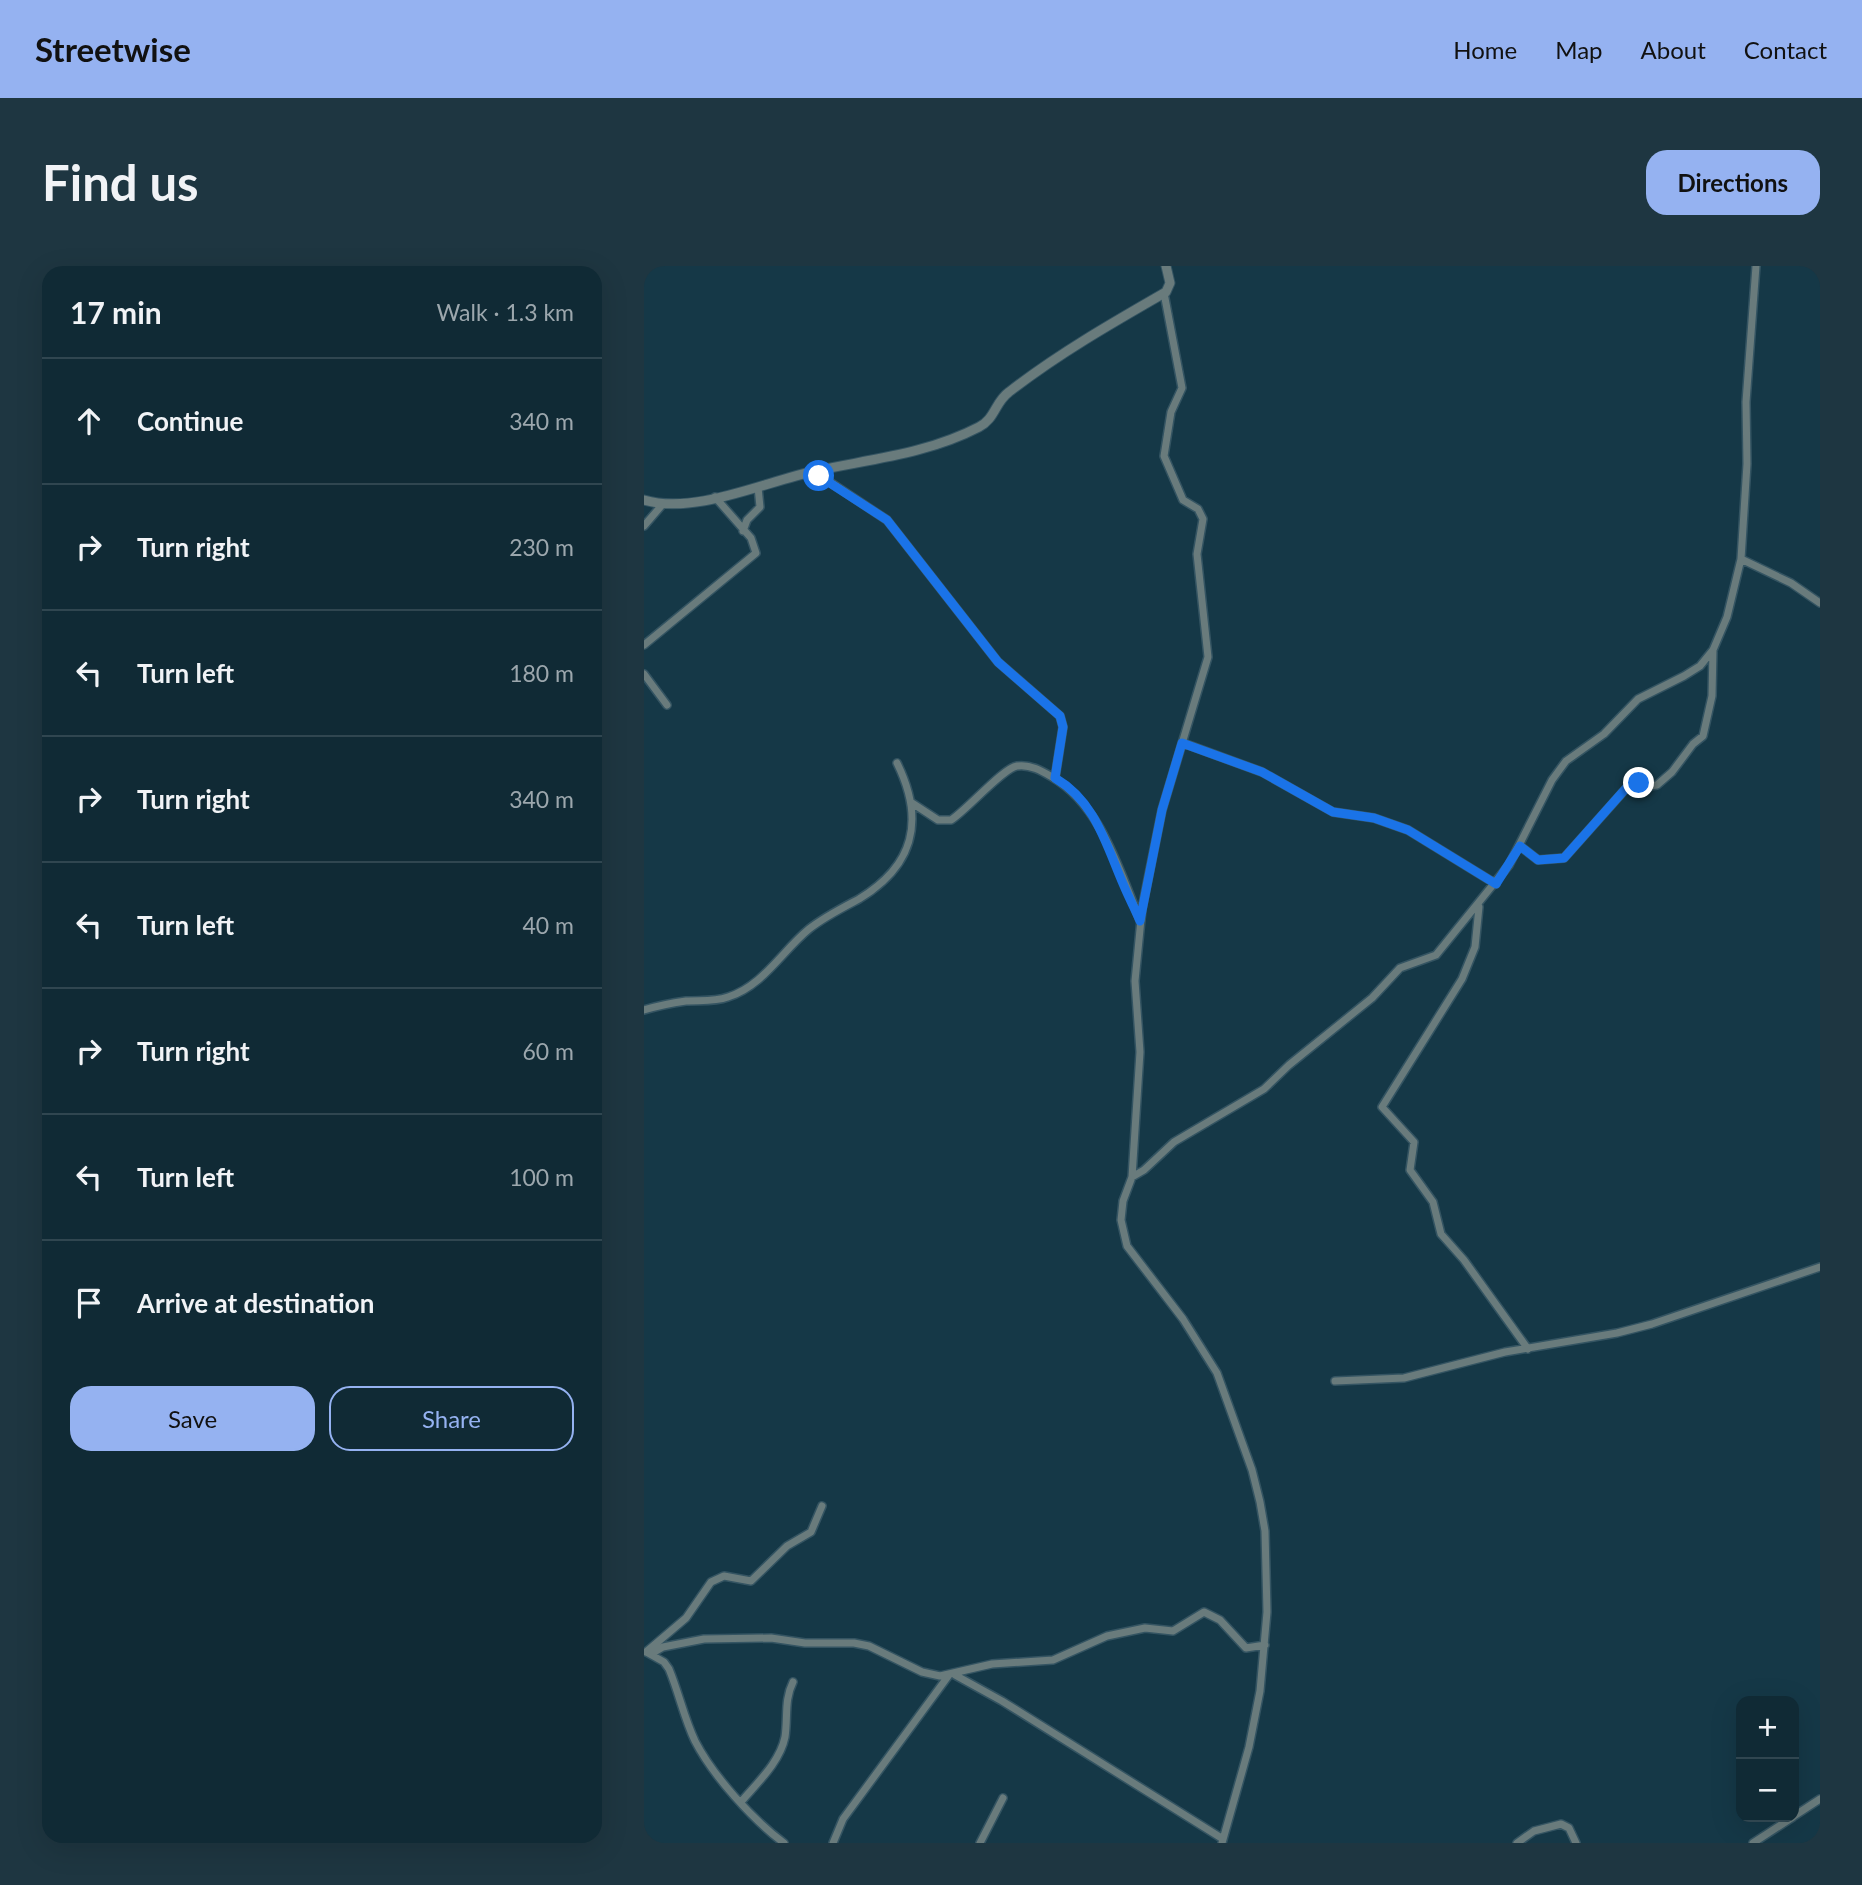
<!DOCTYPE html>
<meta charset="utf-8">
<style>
:root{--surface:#102a35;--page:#1e3641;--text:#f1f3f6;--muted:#9ca7ad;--line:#304650;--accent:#95b2f1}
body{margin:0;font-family:Lato,sans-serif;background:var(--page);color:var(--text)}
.controls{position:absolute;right:21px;bottom:21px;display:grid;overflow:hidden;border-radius:14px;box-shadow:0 7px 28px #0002}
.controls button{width:63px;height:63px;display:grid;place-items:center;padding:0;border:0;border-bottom:2px solid var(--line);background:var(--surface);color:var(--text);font:35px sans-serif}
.stop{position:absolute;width:21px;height:21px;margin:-16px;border:5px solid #1a73e8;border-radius:50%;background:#fff}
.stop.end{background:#1a73e8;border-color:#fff;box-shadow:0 2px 7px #0008}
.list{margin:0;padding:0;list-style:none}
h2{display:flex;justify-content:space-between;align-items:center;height:91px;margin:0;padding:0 28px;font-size:30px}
h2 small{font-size:23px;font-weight:400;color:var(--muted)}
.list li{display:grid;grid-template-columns:46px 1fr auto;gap:21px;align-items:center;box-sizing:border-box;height:126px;padding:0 28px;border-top:2px solid var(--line)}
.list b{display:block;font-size:26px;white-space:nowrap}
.list em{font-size:23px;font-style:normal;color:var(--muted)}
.actions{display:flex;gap:14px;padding:21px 28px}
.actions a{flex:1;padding:16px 0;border:2px solid var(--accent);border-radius:21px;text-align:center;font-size:24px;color:var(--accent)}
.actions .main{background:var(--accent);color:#111}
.icon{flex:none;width:38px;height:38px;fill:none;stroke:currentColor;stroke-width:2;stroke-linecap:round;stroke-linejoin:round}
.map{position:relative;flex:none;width:1176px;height:1577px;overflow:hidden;border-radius:21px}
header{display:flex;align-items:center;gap:42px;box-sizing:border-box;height:98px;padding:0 35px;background:var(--accent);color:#111}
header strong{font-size:33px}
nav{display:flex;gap:38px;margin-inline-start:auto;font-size:24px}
.intro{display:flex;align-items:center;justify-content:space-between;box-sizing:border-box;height:168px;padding:0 42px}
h1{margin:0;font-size:49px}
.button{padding:18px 32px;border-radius:21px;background:var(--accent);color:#111;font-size:24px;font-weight:700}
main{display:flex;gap:42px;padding:0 42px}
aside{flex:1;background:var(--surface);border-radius:21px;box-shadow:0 7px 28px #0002}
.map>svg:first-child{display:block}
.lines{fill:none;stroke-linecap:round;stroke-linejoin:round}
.minor-casing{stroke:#345462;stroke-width:10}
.tertiary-casing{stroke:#345462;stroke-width:11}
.minor{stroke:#697b7c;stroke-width:7}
.tertiary{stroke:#697b7c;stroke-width:9}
.route{stroke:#1a73e8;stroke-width:9}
</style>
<header>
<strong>Streetwise</strong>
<nav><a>Home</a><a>Map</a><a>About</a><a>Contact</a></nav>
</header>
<div class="intro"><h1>Find us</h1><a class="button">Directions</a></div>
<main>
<aside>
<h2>17 min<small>Walk · 1.3 km</small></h2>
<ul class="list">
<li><svg class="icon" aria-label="ahead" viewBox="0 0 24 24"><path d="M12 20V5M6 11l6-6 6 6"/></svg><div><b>Continue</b></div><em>340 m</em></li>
<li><svg class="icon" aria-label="right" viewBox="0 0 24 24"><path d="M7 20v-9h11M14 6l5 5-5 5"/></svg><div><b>Turn right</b></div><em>230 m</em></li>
<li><svg class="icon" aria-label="left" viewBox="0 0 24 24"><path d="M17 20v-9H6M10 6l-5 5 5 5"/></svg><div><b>Turn left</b></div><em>180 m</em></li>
<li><svg class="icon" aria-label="right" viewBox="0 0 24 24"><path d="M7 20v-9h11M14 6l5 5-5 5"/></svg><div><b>Turn right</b></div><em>340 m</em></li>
<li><svg class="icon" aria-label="left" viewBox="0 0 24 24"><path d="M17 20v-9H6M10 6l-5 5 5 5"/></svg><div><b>Turn left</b></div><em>40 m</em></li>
<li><svg class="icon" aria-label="right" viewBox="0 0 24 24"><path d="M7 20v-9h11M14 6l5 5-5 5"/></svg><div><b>Turn right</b></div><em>60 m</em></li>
<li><svg class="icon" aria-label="left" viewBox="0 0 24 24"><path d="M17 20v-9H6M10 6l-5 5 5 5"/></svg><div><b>Turn left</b></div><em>100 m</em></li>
<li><svg class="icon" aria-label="arrive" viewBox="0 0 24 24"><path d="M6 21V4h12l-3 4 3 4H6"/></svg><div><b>Arrive at destination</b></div></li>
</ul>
<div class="actions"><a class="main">Save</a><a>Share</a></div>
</aside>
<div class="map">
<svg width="1176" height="1577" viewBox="0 0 1176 1577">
<rect width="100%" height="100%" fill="#153847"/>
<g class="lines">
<defs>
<path id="minor" d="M520,27L538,122L527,146L520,190L539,234L554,243L559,253L553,288L564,391L518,544L498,643L491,715L496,786L488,911L479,935L477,954L483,980L539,1053L573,1107L608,1204L616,1236L621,1265L623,1346L616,1425L605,1481L578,1577
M169,205L243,254L354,396L416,450L419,461L411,512
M0,260L18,239
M99,265L103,254L116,241L114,221
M1097,293L1147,317L1176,337
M0,379L112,287L107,272L71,231
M0,408L23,439
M539,477L618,506L689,546L730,552L764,564L852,618
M268,537L294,554H307C323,544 359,502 373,500C386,498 398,505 408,511C457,539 475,604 496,654
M876,580L894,594L920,592L986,518L999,516L1005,520L1013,519L1028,506L1049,478L1059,470L1068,430L1069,384
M835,641L831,681L818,713L738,841L770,876L766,904L789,936L797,968L820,994L884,1083
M0,744C13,740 28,737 42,735C56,734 70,736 84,731C119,720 138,685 165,663C180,651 198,642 215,633C271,599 281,554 253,497
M488,911L500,904L530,876L620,823L645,799L728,732L756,702L792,689L865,599L908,514L922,495L960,468L994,433L1040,410L1056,400L1069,384L1083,351L1097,293L1103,198L1102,136L1112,0
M691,1115L760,1112L861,1086L973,1067L1008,1058L1176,1001
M2,1386L42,1352L67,1316L80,1310L107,1315L143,1280L167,1266L178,1240
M4,1387L20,1396L25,1403C35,1427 40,1452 51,1475C69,1510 109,1554 140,1577
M7,1388L19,1381L60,1373L127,1372L161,1377H210L225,1380L278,1406L296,1410L348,1398L409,1394L463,1370L501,1362L529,1365L560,1346L576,1354L602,1382L621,1379
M311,1409L358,1435L579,1573
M97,1536C113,1517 136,1496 141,1471C144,1451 140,1434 149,1416
M1150,1550L1176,1533
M189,1577L199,1553L305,1409
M336,1577L359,1532
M873,1577L890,1565L917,1558L925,1562L932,1577
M1109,1577L1149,1551"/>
<path id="tertiary" d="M0,234C51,249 120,216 171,205C227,193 283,188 335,161C351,153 351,136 365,126C414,88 468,57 522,26L526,17L522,0"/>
</defs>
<use href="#minor" class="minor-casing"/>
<use href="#tertiary" class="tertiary-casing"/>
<use href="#minor" class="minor"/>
<use href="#tertiary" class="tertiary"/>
</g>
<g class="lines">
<path class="route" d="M175,210L243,254L354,396L416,450L419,461L411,512C452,536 462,579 480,620C485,632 491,643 496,655L518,544L538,477L618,506L689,546L730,552L764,564L852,618L876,580L894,594L920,592L984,520L995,517"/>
</g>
</svg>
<div class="controls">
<button>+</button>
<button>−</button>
</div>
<div class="stop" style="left:175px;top:210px"></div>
<div class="stop end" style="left:995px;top:517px"></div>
</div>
</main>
